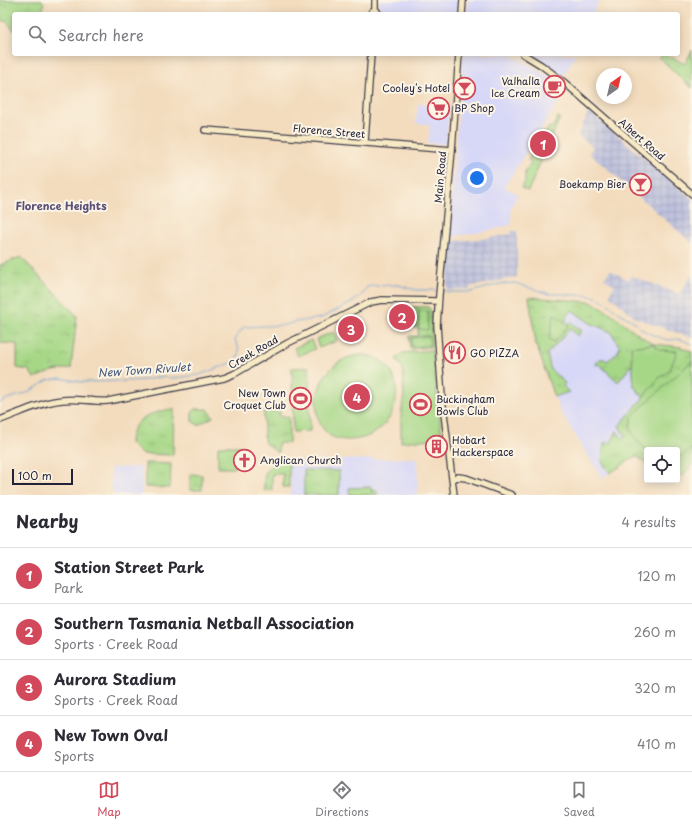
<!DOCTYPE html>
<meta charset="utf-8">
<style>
:root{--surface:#fff;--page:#f7f7f7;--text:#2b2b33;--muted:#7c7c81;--line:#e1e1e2;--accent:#d1495b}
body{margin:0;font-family:"Playpen Sans",sans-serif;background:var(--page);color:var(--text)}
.controls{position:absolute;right:12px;bottom:12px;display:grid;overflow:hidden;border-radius:4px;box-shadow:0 2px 10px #0003}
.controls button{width:36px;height:36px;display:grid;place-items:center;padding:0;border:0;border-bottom:1px solid var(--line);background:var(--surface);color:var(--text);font:20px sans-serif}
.compass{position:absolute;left:596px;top:68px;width:36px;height:36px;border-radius:50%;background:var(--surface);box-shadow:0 2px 10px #0003;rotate:34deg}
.scale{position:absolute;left:12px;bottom:10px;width:61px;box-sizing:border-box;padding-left:4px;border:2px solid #22223b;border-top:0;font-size:11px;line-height:14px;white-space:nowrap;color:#22223b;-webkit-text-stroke:3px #fcf5e5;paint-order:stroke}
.you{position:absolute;left:477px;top:178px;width:14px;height:14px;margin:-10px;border:3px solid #fff;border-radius:50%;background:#1a73e8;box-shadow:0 0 0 6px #1a73e833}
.badge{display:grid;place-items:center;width:26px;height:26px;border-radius:50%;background:var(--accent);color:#fff;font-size:13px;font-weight:700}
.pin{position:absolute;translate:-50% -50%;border:2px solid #fff;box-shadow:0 1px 4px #0006}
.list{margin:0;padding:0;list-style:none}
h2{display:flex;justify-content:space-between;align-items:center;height:52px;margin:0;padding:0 16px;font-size:17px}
h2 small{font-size:13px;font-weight:400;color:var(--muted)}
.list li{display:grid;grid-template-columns:26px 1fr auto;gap:12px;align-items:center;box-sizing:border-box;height:56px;padding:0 16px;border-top:1px solid var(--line)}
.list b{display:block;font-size:15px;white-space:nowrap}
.list p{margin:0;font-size:13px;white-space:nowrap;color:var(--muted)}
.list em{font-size:13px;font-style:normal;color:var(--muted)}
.icon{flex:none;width:22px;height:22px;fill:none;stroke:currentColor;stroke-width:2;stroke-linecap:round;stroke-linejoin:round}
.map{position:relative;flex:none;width:692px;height:495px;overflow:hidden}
.search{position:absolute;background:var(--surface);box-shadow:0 2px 10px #0003;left:12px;right:12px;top:12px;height:44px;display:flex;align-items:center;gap:10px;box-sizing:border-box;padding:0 14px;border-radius:4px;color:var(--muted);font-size:15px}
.sheet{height:276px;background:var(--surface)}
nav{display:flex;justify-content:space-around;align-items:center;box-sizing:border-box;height:56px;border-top:1px solid var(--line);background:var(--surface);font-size:11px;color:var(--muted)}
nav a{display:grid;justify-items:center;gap:2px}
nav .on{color:var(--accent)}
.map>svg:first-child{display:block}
.built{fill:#d7d7f8}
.industrial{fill:url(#industrial-grid)}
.grass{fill:url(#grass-tufts);stroke:#647c60}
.garden{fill:#a6d786;stroke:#647c60}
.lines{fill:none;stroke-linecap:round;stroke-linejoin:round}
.stream{stroke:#6a9ed6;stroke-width:1}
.secondary-casing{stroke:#413e4e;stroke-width:8}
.secondary{stroke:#f6e9c3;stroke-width:5.5}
.labels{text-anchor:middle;stroke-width:4;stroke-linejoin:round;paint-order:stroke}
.poi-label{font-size:10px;fill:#22223b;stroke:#fcf5e5;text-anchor:start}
.street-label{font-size:10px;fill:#22223b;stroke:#fcf5e5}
.neighbourhood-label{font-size:11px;font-weight:bold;fill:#5b517a;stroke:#fcf5e5}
.water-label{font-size:11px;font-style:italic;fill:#3f5479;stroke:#fcf5e5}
</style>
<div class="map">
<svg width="692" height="495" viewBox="0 0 692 495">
<defs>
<pattern id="industrial-grid" width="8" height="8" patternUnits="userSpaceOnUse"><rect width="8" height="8" fill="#bfc2dd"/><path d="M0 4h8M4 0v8" fill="none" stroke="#a4a6bf"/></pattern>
<pattern id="grass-tufts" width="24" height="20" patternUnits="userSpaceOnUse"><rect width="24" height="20" fill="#a6d786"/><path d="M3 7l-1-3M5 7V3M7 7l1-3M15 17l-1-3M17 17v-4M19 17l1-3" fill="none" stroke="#8fb875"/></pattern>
</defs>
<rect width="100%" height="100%" fill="#fcf5e5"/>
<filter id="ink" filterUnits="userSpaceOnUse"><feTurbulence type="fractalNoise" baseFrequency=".025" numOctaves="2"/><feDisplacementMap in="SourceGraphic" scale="8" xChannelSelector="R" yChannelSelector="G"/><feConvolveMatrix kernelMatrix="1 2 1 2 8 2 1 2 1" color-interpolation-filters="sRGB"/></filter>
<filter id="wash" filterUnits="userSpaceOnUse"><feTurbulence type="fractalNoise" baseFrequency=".012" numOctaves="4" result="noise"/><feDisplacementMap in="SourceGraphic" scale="16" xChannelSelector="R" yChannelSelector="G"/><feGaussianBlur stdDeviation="0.9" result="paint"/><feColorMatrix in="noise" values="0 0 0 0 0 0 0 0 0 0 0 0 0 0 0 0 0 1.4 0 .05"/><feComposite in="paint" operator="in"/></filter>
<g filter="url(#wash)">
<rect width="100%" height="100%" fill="#f3dcbd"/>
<path class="built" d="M380,0H458L457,14H428L379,10Z
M468,0H599L593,14H467Z
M463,54H510L551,78L566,90L504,187L518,194L511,208V225L482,232L449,237Z
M529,54H576L563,77Z
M418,104L449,107L446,144L428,143L430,125L416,123Z
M529,297L591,302L612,314L642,337L654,344L681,347L692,352V465L682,477L677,472V450H647V464L636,456L602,478L560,411L552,392L536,344Z
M417,458L418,495H291L290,461Z
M141,467L142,495H115L111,486V468Z"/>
<path class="industrial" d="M589,111L692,199V243L589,153L593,147L578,135Z
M511,231H517V277L470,287V289L447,290V285L450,241L482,239L511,234Z
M610,270L629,280L632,276L679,294L692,275V338L636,318L609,295L615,285L604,279Z"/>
<path class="grass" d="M0,0H42L44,4L42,14H14V31L7,22L0,20Z
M692,50V88L660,58L662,54H665L685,64Z
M558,117L560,118L528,191L521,188L525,182V172L531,162L528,160L549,127L552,128Z
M21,257L77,316L71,368L53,371L34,378L29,370L17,368V344L0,343V265Z
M529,297L591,302L612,314L642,337L654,344L681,347L692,352V465L682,477L677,472V450H647V464L636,456L610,473L602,462L604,443L607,442L610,444L617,431L623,439L626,437L619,426L643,398V397L634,386L633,366H630L627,371L618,382L599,364L598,365L595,364L600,359H604L607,361C613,357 618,353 620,347L611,332L590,323L572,310L565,318L567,319L565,322L568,324L570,322L582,331L578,336L570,329L547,354L551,370L565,383L563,386L569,392L554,397L536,344Z
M397,306L428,307L431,311L432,347L410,349L409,336H418V328L397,327Z
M171,409H174L173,455L141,454L130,443C131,418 151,413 171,409Z
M195,409H208L213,417L198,425L192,421V413Z
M264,411H280V417H289V443H278V453L265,443L264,440Z
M218,446H242V461L235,462V468H218Z
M281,461H289V487H283V474H272V490H264C264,473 264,467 281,461Z
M145,463L171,464L170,488L145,487Z
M304,470L339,471V495H304Z
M190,474L202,475V490H190Z
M371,487L372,493V490H377V495H350L349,488Z"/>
<path class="garden" d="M398,307H407V326H397Z
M409,307L418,308V326H408Z
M419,311H428V330L419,329Z
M554,314L569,325L554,342L549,339Z
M333,332L337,341L319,348L316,339Z
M429,336L430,345L412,347L411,338Z
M311,340L315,349L298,356L294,348Z
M653,344L660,350L677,351L670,370L658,379L643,397L634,386L631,347Z
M432,350L442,438L401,442V416L404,394L403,369L396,359L403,353Z
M361,355C412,357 405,432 358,439C349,441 339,440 331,436C310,423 314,387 329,371C337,361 348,356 361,355Z
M692,361V448L680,457H677V450H647L636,440L630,428L632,416Z
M309,367L310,431L293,432L292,368Z"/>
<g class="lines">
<path class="stream" d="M442,290L449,292H471L499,284L515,283L549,294H562L572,295H585L596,297L607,303L618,312L635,322L639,327L648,333L667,340L680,339L692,344
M0,403L7,399L27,393L48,380L60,378L82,382L129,381L146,380L159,377L175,378L199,375L231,363L239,355V349L235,340L237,335L244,327L284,325L295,322L321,318L351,303L363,294L367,287L372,286L398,285L416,290H436"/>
</g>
</g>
<g filter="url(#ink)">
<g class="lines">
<defs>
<path id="secondary" d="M375,10V0
M371,14L372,11H377L378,14
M462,14L463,0
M523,54L541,65L565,83L692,194
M205,130L452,150
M365,142L371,54
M0,420C20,413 41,402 62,400C77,398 92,402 108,401L224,378L234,374L288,343L371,302L382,300L438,301
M452,479L458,477L466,478L512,495
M454,495L442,397L437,325L439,295L452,150L459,54"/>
</defs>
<use href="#secondary" class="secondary-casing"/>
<use href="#secondary" class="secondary"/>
</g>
</g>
<defs>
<symbol id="cafe-ring" viewBox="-11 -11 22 22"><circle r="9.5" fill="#fcf5e5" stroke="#d1495b" stroke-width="1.5"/><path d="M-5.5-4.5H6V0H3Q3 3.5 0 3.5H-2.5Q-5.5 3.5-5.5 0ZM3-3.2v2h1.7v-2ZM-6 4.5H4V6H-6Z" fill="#d1495b"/></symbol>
<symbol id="bar-ring" viewBox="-11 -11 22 22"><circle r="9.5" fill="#fcf5e5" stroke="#d1495b" stroke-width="1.5"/><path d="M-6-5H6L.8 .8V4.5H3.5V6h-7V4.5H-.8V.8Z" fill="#d1495b"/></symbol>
<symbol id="supermarket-ring" viewBox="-11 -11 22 22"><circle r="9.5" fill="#fcf5e5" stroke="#d1495b" stroke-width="1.5"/><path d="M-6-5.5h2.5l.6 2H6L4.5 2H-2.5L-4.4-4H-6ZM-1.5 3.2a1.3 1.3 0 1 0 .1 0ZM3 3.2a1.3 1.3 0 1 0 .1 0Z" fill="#d1495b"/></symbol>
<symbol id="restaurant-ring" viewBox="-11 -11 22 22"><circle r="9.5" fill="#fcf5e5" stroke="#d1495b" stroke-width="1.5"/><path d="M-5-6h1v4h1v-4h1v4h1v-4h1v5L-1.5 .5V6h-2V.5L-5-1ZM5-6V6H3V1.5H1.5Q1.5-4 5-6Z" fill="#d1495b"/></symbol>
<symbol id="stadium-ring" viewBox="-11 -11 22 22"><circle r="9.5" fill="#fcf5e5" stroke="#d1495b" stroke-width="1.5"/><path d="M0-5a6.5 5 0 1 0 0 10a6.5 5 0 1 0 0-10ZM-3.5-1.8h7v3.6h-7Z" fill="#d1495b"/></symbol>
<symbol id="building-ring" viewBox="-11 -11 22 22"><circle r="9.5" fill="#fcf5e5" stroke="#d1495b" stroke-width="1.5"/><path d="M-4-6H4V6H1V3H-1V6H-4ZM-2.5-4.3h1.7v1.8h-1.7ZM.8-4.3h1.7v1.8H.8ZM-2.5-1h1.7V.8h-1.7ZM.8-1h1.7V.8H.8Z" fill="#d1495b"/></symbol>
<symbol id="church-ring" viewBox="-11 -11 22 22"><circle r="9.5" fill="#fcf5e5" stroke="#d1495b" stroke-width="1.5"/><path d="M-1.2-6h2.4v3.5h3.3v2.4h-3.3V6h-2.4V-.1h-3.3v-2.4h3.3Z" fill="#d1495b"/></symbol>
</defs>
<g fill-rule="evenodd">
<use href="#cafe-ring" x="542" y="74" width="25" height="25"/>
<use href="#bar-ring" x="452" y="76" width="25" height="25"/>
<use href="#supermarket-ring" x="426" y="96" width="25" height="25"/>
<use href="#bar-ring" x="628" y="172" width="25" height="25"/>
<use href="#restaurant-ring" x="442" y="340" width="25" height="25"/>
<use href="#stadium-ring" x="288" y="386" width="25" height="25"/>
<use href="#stadium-ring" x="408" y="392" width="25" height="25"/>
<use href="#building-ring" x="424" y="434" width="25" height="25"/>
<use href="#church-ring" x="232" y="448" width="25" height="25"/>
</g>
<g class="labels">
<g class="poi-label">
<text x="540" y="85" text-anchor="end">Valhalla<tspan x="540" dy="12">Ice Cream</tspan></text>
<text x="450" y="92" text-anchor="end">Cooley's Hotel</text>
<text x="454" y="112">BP Shop</text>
<text x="626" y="188" text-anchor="end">Boekamp Bier</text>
<text x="470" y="357">GO PIZZA</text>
<text x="286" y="397" text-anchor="end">New Town<tspan x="286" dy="12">Croquet Club</tspan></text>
<text x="436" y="403">Buckingham<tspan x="436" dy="12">Bowls Club</tspan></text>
<text x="452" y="444">Hobart<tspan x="452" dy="12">Hackerspace</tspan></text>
<text x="260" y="464">Anglican Church</text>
</g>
<g class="street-label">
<text transform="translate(329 131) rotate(5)" y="4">Florence Street</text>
<text transform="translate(642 139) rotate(41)" y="4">Albert Road</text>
<text transform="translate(440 177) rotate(-85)" y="4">Main Road</text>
<text transform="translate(253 352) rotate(-30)" y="4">Creek Road</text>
</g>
<g class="neighbourhood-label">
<text x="61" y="210">Florence Heights</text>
</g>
<g class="water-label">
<text transform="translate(144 370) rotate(-4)" y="4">New Town Rivulet</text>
</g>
</g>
</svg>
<div class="controls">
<button><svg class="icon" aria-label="locate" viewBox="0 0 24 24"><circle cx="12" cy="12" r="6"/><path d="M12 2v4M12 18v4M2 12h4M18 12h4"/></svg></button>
</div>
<svg class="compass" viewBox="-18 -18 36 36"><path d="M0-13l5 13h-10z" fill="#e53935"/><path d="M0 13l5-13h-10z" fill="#7c7c81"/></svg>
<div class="scale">100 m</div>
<div class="you"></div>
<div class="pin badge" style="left:543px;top:144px">1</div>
<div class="pin badge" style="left:402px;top:317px">2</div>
<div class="pin badge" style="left:351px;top:329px">3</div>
<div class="pin badge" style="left:357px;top:397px">4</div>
<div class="search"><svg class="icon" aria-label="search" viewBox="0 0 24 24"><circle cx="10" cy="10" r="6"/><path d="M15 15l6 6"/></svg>Search here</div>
</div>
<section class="sheet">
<h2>Nearby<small>4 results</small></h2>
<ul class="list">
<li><span class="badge">1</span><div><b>Station Street Park</b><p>Park</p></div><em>120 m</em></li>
<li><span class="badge">2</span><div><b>Southern Tasmania Netball Association</b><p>Sports · Creek Road</p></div><em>260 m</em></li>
<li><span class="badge">3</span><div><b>Aurora Stadium</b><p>Sports · Creek Road</p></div><em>320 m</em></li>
<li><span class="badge">4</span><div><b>New Town Oval</b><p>Sports</p></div><em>410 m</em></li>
</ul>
</section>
<nav>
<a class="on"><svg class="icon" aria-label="map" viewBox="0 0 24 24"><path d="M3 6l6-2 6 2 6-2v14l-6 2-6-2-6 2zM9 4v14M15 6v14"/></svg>Map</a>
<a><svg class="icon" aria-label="directions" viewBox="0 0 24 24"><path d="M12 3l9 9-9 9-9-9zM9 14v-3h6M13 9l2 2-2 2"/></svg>Directions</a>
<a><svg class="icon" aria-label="saved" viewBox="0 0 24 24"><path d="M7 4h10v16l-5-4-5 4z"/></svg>Saved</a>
</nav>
